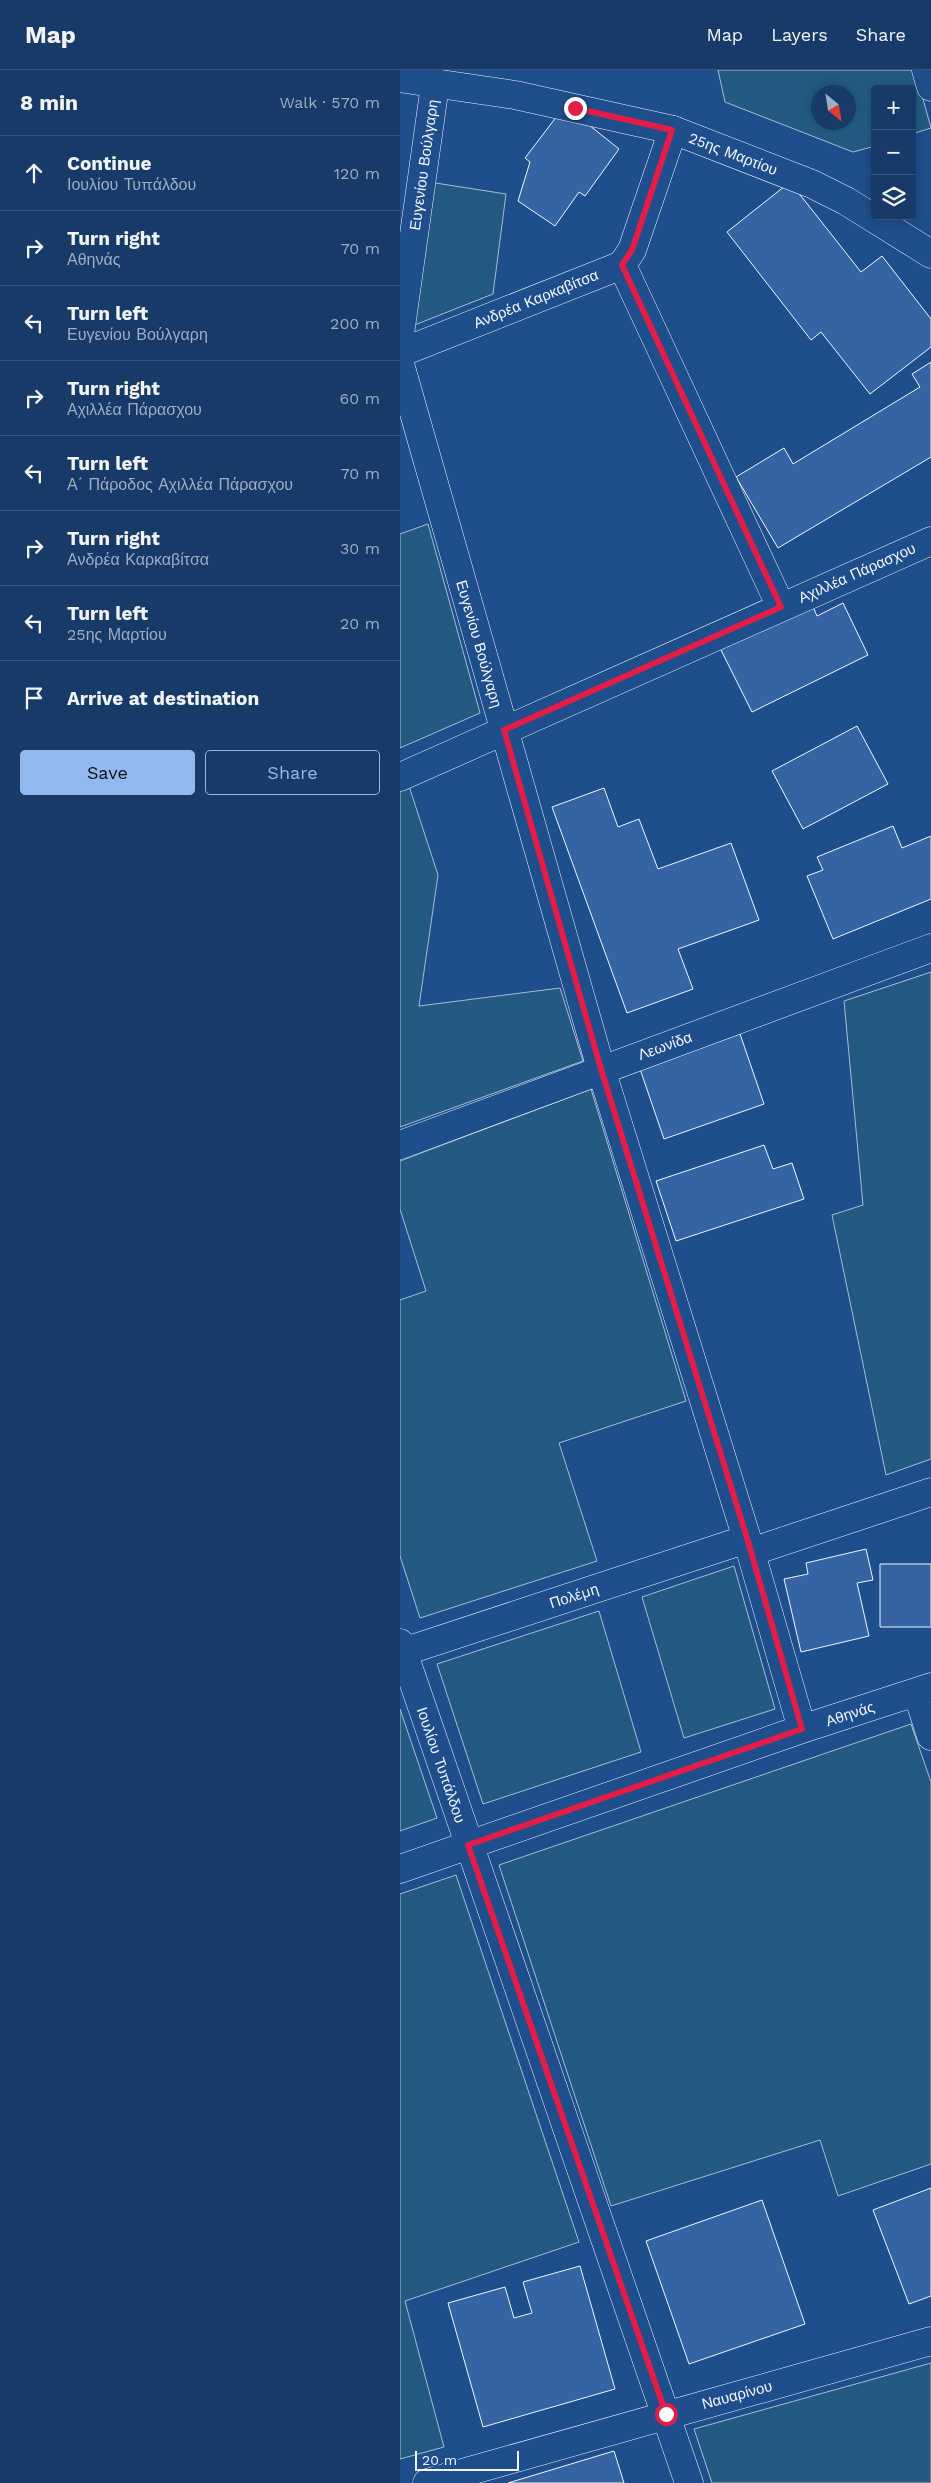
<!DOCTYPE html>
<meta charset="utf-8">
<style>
:root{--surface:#173a69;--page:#244571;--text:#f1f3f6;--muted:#9eadc0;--line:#36547d;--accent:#90b9f0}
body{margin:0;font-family:"Work Sans",sans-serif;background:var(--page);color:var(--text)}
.controls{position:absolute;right:15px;top:15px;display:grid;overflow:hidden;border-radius:5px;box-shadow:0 2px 12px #0003}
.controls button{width:45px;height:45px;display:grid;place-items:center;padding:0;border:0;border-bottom:1px solid var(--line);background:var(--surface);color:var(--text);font:25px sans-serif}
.compass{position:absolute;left:411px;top:15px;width:45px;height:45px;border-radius:50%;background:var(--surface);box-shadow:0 2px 12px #0003;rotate:150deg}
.scale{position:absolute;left:15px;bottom:12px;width:104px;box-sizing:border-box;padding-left:5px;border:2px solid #f2f6ff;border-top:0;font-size:14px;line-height:18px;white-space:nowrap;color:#f2f6ff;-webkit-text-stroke:4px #1f4e8c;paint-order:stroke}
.stop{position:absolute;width:15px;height:15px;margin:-11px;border:4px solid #e11d48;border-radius:50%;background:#fff}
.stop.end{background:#e11d48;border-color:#fff;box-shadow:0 1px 5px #0008}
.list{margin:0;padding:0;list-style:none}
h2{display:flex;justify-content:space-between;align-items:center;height:65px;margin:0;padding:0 20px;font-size:21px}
h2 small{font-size:16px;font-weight:400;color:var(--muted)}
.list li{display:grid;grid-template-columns:32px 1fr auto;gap:15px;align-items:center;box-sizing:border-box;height:75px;padding:0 20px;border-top:1px solid var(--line)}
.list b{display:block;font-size:19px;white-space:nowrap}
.list p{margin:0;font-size:16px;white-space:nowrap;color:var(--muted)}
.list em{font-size:16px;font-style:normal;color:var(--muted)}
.actions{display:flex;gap:10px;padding:15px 20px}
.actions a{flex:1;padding:11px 0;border:1px solid var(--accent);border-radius:5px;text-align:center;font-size:18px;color:var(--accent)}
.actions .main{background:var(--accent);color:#111}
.icon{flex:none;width:28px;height:28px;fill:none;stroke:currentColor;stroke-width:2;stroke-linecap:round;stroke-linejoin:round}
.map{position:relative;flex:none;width:531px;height:2413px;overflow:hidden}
header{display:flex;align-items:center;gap:30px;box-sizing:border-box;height:70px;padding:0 25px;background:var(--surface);border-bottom:1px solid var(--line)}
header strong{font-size:24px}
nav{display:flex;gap:28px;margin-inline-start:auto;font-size:18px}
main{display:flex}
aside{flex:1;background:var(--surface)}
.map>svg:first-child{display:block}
.green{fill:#245a82;stroke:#a8bbd7;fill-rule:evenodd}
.building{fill:#3563a3;stroke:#f2f6ff}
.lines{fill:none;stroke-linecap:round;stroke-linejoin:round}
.street-casing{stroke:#f2f6ff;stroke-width:29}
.secondary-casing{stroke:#f2f6ff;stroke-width:29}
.street{stroke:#1f4e8c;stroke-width:28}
.secondary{stroke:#1f4e8c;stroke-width:28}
.route{stroke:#e11d48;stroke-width:6}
.labels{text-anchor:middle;stroke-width:4;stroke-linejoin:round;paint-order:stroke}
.street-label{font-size:15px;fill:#f2f6ff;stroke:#1f4e8c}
</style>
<header>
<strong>Map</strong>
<nav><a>Map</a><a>Layers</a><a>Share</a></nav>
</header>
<main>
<aside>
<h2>8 min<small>Walk · 570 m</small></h2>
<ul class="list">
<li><svg class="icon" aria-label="ahead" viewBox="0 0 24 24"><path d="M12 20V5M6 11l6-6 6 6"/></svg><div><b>Continue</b><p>Ιουλίου Τυπάλδου</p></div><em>120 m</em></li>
<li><svg class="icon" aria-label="right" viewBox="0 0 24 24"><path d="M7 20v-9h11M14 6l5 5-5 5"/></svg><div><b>Turn right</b><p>Αθηνάς</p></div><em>70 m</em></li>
<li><svg class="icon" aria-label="left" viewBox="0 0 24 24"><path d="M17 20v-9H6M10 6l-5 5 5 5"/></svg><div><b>Turn left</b><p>Ευγενίου Βούλγαρη</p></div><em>200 m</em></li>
<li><svg class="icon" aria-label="right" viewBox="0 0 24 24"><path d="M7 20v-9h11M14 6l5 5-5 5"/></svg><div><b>Turn right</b><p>Αχιλλέα Πάρασχου</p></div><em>60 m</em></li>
<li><svg class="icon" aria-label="left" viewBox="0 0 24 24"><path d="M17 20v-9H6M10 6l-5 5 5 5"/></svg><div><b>Turn left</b><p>Α΄ Πάροδος Αχιλλέα Πάρασχου</p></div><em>70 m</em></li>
<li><svg class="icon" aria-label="right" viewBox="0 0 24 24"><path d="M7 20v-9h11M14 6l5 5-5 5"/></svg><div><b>Turn right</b><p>Ανδρέα Καρκαβίτσα</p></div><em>30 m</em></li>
<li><svg class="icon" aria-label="left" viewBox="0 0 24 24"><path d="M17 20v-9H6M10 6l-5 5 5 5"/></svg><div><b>Turn left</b><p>25ης Μαρτίου</p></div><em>20 m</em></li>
<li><svg class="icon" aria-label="arrive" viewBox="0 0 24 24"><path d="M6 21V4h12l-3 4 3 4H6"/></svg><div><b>Arrive at destination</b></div></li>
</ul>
<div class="actions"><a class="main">Save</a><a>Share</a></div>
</aside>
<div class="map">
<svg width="531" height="2413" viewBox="0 0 531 2413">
<rect width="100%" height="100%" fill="#1f4e8c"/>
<path class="green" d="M318,0H515L531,58L512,64V19H475V76L453,82L325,32ZM418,22H448V52H418Z
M29,112L106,124L93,224L7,258Z
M28,454L80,643L0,678V464Z
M8,713L38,805L19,936L160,918L183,991L0,1057V716Z
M531,902V1389L486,1405L432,1145L463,1135L444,931Z
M191,1019L286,1331L159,1373L197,1491L20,1548L0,1486V1230L26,1221L0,1139V1091Z
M334,1496L375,1639L284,1668L242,1527Z
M199,1541L241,1682L83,1734L37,1594Z
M0,1639L37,1748L0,1761Z
M511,1654L531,1712V2094L438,2126L420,2070L211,2136L99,1795Z
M56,1805L179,2172L5,2231L44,2377L0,2389V1824Z
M531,2293V2413H312L294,2359Z"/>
<path class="building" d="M157,46L189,55L219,79L185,126L179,122L155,156L118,131L130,92L125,88Z
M390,112L461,202L482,186L531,249V277L470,324L421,262L411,270L327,162Z
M531,292V387L378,478L336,407L384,378L393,394L520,317L512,304Z
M411,532L417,546L443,533L468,585L352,642L319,576Z
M457,656L488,714L403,759L372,701Z
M204,718L218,757L239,749L258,799L331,773L359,850L278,879L293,919L227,943L152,737Z
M493,756L502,778L531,766V829L433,869L407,806L423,800L417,787Z
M340,964L364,1034L264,1069L240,999Z
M364,1075L373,1099L392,1093L404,1129L276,1171L256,1111Z
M466,1479L473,1510L457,1513L469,1566L401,1582L384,1509L408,1504L406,1493Z
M480,1494H531V1557H480Z
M531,2118V2226L509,2234L473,2140Z
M362,2130L405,2254L289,2294L246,2171Z
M180,2196L215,2319L83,2357L48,2233L105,2217L114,2248L132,2243L123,2212Z
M214,2381L224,2413H108Z"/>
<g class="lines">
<defs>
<path id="street" d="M526,0L531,17
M222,195L381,537
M0,264L35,15
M0,283L222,195L232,180L273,60
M0,294L201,999L347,1469L402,1659
M0,707L531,471
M0,1075L531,878
M351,1482L531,1422
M0,1583L347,1469
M517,1622L531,1666
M0,1799L402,1659L531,1617
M27,2413L531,2271"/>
<path id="secondary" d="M0,8L115,25L273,60L412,114L446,131L531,184
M0,1573L289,2413"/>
</defs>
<use href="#street" class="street-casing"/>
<use href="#secondary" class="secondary-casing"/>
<use href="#street" class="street"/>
<use href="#secondary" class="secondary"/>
</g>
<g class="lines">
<path class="route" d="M175,38L272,60L232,180L222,195L381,537L104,660L201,999L347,1468L402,1659L68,1775L266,2344"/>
</g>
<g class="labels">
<g class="street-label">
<text transform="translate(333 84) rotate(21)" y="5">25ης Μαρτίου</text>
<text transform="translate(24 95) rotate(-82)" y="5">Ευγενίου Βούλγαρη</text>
<text transform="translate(136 229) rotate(-22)" y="5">Ανδρέα Καρκαβίτσα</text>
<text transform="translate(457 503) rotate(-24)" y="5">Αχιλλέα Πάρασχου</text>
<text transform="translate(79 574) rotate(74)" y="5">Ευγενίου Βούλγαρη</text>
<text transform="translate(265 976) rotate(-20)" y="5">Λεωνίδα</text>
<text transform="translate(174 1526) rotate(-18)" y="5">Πολέμη</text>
<text transform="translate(450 1644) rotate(-18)" y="5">Αθηνάς</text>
<text transform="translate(41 1695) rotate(71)" y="5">Ιουλίου Τυπάλδου</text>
<text transform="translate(337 2325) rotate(-15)" y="5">Ναυαρίνου</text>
</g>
</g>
</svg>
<div class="controls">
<button>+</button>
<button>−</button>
<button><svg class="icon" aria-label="layers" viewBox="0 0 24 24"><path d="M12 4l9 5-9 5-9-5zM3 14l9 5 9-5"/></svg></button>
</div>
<svg class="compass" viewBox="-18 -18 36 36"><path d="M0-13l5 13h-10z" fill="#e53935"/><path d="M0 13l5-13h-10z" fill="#9eadc0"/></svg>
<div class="scale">20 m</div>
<div class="stop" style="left:266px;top:2344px"></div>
<div class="stop end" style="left:175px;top:38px"></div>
</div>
</main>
